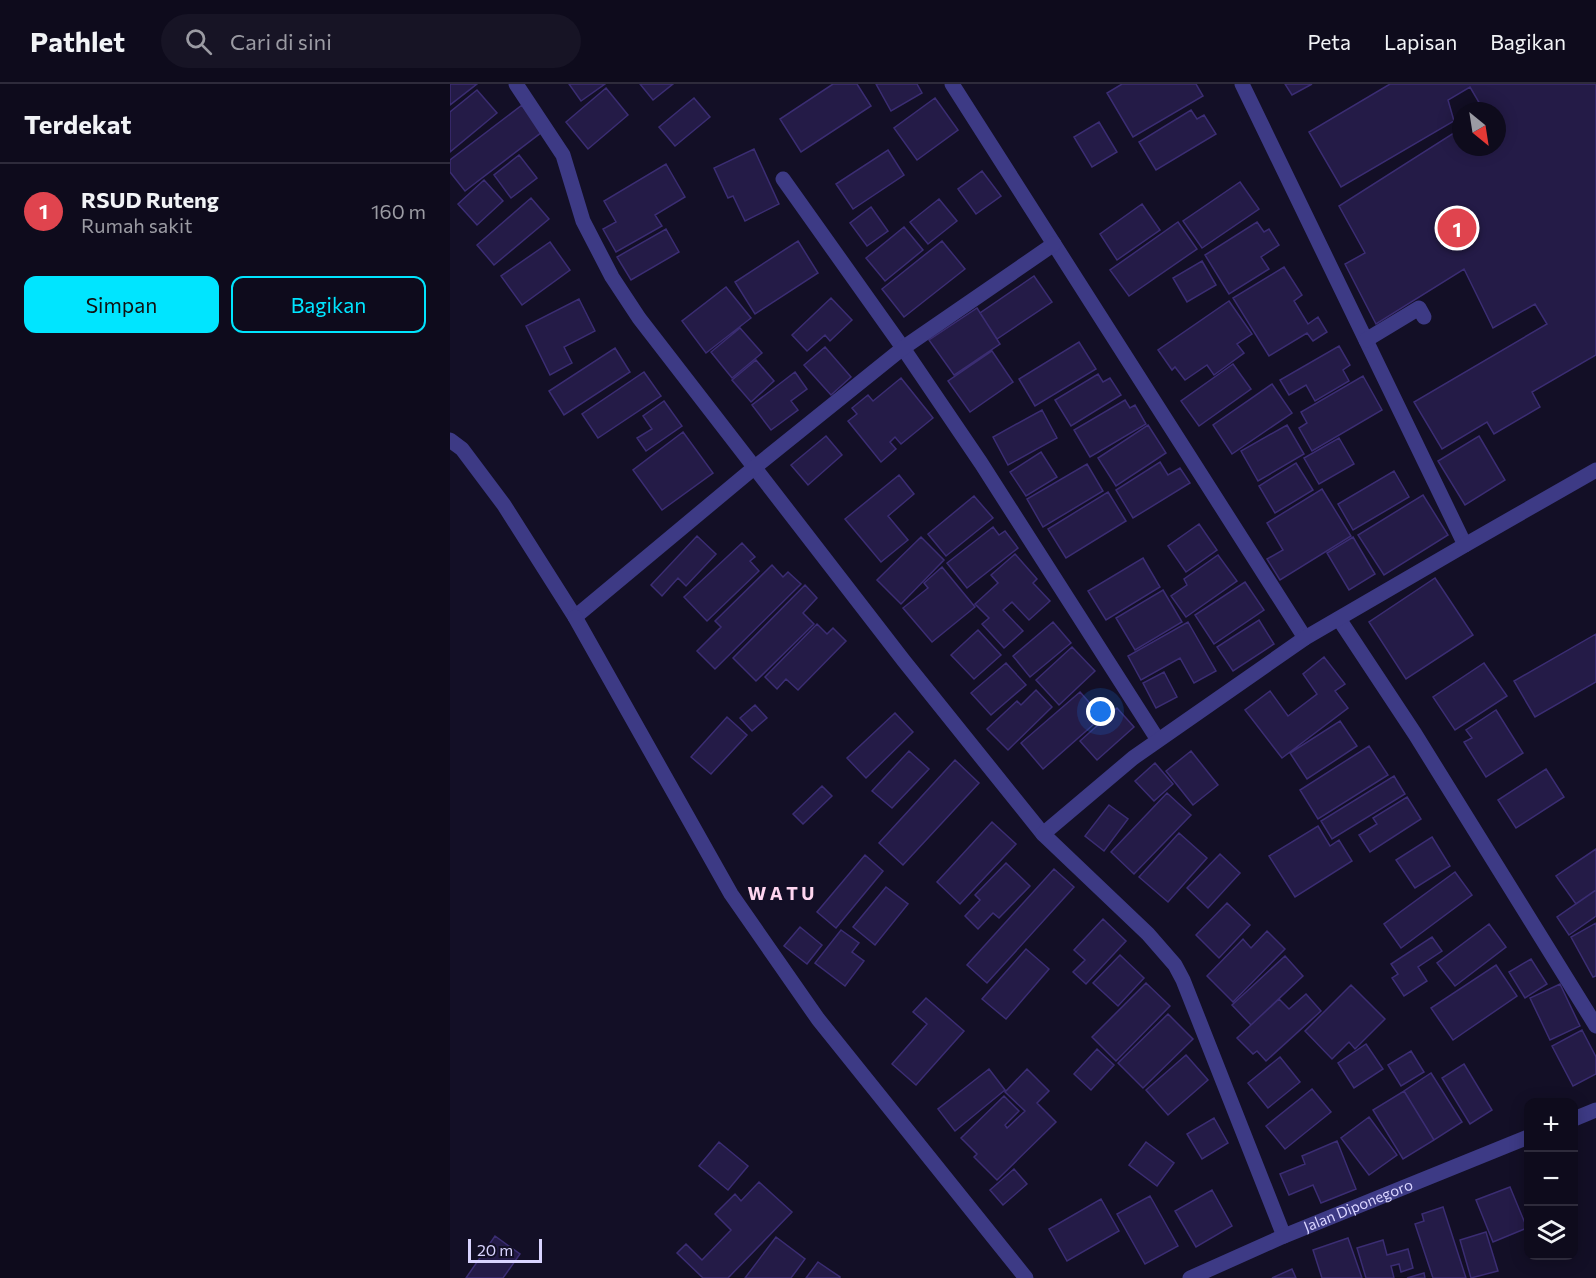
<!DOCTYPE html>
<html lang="id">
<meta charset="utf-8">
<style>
:root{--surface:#0e0b1c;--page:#171425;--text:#f1f3f6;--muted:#9b9ba3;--line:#2e2b3b;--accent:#00e5ff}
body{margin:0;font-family:Commissioner,sans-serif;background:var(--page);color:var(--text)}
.controls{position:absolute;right:18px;bottom:18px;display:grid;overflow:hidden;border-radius:12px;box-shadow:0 3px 15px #0003}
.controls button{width:54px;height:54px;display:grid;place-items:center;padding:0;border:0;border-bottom:2px solid var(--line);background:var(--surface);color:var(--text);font:30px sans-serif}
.compass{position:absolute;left:1002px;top:18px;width:54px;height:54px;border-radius:50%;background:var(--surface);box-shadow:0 3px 15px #0003;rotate:150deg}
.scale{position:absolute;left:18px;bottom:15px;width:74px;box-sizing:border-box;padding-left:6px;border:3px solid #d9d4ff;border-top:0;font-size:16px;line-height:21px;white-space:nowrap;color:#d9d4ff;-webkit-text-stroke:4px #130f26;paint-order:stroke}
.you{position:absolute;left:651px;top:628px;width:21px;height:21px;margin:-15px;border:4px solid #fff;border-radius:50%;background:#1a73e8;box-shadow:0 0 0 9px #1a73e833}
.badge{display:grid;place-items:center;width:39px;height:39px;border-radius:50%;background:var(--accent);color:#fff;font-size:20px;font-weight:700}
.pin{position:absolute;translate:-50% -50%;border:3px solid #fff;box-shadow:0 2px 6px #0006}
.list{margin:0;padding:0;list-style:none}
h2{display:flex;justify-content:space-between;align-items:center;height:78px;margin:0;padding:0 24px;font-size:26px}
h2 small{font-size:20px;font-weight:400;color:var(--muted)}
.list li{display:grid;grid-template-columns:39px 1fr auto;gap:18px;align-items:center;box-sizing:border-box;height:96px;padding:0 24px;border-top:2px solid var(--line)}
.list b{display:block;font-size:22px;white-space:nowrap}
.list p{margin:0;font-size:20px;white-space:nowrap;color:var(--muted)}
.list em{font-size:20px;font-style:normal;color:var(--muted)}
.actions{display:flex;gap:12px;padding:18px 24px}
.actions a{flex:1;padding:14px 0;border:2px solid var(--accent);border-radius:12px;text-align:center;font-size:21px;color:var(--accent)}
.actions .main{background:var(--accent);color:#111}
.icon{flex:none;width:33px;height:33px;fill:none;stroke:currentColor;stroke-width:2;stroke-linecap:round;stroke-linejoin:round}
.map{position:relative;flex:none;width:1146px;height:1194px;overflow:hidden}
header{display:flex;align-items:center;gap:36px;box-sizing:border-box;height:84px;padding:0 30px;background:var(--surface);border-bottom:2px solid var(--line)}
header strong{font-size:28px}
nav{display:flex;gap:33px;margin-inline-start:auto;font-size:21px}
.search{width:420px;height:54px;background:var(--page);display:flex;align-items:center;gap:15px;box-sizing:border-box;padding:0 21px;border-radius:33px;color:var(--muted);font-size:22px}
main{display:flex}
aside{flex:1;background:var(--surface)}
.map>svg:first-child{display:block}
.building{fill:#241b47;stroke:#3b2d73;stroke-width:1.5}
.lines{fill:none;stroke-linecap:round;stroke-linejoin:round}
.minor{stroke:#3d3a85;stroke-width:15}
.labels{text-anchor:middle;stroke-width:4.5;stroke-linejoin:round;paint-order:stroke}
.street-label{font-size:15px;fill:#d9d4ff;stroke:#130f26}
.quarter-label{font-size:18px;font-weight:bold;fill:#ffd6f0;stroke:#130f26}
</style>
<header>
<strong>Pathlet</strong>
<div class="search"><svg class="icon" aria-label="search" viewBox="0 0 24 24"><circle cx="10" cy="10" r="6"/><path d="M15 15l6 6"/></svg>Cari di sini</div>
<nav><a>Peta</a><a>Lapisan</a><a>Bagikan</a></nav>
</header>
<main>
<aside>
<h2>Terdekat<small></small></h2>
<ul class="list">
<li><span class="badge" style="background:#e0444e">1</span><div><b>RSUD Ruteng</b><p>Rumah sakit</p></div><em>160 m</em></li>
</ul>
<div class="actions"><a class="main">Simpan</a><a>Bagikan</a></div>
</aside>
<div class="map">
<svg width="1146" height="1194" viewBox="0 0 1146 1194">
<rect width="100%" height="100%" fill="#130f26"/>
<path class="building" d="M0,0H27L0,21Z
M119,0H155L131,17Z
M190,0H223L203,16Z
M383,0H407L421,22L351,68L330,35Z
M426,0H467L472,9L441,27Z
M672,0H746L753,12L683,53L657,9Z
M835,0H862L842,11Z
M940,0H1146V271L1082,308L1090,323L1044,350L1037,338L992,365L964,318L1097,240L1085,220L1043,244L1014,185L926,240L895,180L915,169L889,122L1010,45L1011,63H1047V27H1034L1020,3L998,16L1004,37L891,103L859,48Z
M156,4L178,31L138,65L116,38Z
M27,6L47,29L0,68V28Z
M244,14L260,33L225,62L209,43Z
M485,14L508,46L467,76L444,44Z
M72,21L92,48L15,107L0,88V76Z
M741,26L747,35L754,31L766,50L706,86L689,58Z
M649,38L667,68L642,83L624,53Z
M304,65L329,120L295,137L283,112L278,114L264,84Z
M438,66L454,91L403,125L386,100Z
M69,71L87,94L61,114L44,91Z
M216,80L235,113L205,131L212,142L166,168L153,145L166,138L154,117Z
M532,87L551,112L526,130L508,105Z
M34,96L53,117L27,141L8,120Z
M790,98L809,125L752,164L733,137Z
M81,114L99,135L44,181L27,161Z
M489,115L507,137L478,160L460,138Z
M692,120L710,146L667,176L650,150Z
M421,123L438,147L417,162L400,139Z
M728,138L747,165L679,212L660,186Z
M807,138L814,148L819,145L829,161L811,173L819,185L779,210L755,171Z
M454,143L473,166L435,197L416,174Z
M216,145L229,168L181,196L167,173Z
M348,157L368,189L305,230L285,198Z
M492,157L515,185L454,233L432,205Z
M100,158L120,186L72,221L51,192Z
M752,177L766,201L737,218L723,194Z
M834,183L852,211L844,217L858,240L868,233L877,248L863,257L857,249L819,272L783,214Z
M584,192L602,218L547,255L530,229Z
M276,203L301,234L256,269L232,237Z
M381,214L402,236L380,257L375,251L357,267L342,251Z
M129,215L145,247L114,263L122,279L100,291L76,242Z
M779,217L802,250L787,260L794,269L764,291L757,281L735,296L725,283L722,286L708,266Z
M527,224L550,260L504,291L479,256Z
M290,244L312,269L282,294L261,268Z
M629,258L646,285L585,322L569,295Z
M889,262L900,281L893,286L899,297L865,317L856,301L839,311L830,296Z
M375,263L401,293L381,311L354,281Z
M165,264L180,288L114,331L99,307Z
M542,267L563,298L520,328L498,297Z
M306,276L324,297L301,318L282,296Z
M783,280L801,305L749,342L731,317Z
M194,288L211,312L148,354L132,330Z
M345,288L357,305L341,317L348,326L321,346L302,321Z
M648,290L653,298L660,294L671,311L621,342L605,316Z
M913,292L932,326L862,367L849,344L857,339L851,328Z
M451,294L483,334L451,360L445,353L440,358L446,365L431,378L398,337L407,330L402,324L418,311L423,317Z
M822,300L842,329L782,370L763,341Z
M675,316L680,324L685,321L696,340L640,373L624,346Z
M214,317L232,342L196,367L187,354L202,345L193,332Z
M592,326L607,354L558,381L543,353Z
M698,341L716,369L666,402L648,374Z
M837,341L854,370L808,397L791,367Z
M233,348L263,389L212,426L183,386Z
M376,352L392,371L358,401L341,381Z
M1029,352L1055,396L1015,421L988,377Z
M889,354L904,380L869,400L854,374Z
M591,368L607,393L576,412L560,388Z
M710,378L718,391L730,384L740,399L683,434L666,406Z
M846,379L863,406L825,429L809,402Z
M637,380L653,407L593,443L577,415Z
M944,387L959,413L903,446L888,420Z
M449,391L464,410L438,432L458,456L431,478L395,435Z
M872,405L901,452L830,496L817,475L833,466L817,439Z
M658,408L676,437L616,474L598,445Z
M973,411L998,451L934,491L908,451Z
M524,412L543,434L496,472L478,450Z
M749,440L767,466L736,488L718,462Z
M543,443L549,451L555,447L568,464L517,504L497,479Z
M247,452L266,470L236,502L228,494L212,512L201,501Z
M471,453L494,476L451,520L427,496Z
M903,453L925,490L899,506L877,469Z
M292,459L305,473L300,477L309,487L257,537L234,513Z
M565,470L587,495L583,499L600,517L579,536L562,518L553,526L573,547L554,564L532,540L539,534L525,520L548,499L541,491Z
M768,471L787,497L736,533L721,512L737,501L734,495Z
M693,474L710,503L656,536L638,507Z
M322,481L333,493L338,488L351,500L265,585L247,567L271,543L265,537Z
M492,483L525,523L482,558L453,524L478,504L474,499Z
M985,494L1023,551L956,595L919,538Z
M795,498L814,526L764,560L745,531Z
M355,501L367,514L353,529L364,540L306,597L283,574Z
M713,506L732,538L685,566L666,534Z
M809,536L824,560L783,587L767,563Z
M603,538L621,559L580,593L563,572Z
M738,538L766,587L744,599L730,574L691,596L678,572Z
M367,540L377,550L383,544L396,557L348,606L336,595L327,605L315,593Z
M528,546L551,571L524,595L501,571Z
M1146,550V598L1085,633L1064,597Z
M622,563L645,587L609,621L586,596Z
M874,573L895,600L885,607L898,624L832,674L795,626L820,607L838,632L867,610L853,590Z
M556,579L576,601L541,631L521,609Z
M1034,579L1057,612L1005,646L983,613Z
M714,588L727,613L706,624L693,599Z
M586,606L602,623L558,666L537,645L567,617L571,621Z
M630,608L652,633L593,685L571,659Z
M305,621L317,634L302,647L290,634Z
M667,624L684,643L647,676L630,657Z
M1046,626L1073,669L1036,693L1014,658L1022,654L1016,646Z
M445,629L463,648L416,694L397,674Z
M277,633L297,651L261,690L241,673Z
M890,637L907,662L857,695L840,669Z
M919,662L938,691L868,735L850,706Z
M459,667L479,685L442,724L422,707Z
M741,667L768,701L743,721L716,687Z
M505,676L529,699L453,781L429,759Z
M705,679L723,700L704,717L685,697Z
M1096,685L1114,713L1066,744L1048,716Z
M944,692L955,710L882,755L871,737Z
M372,702L382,712L353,740L343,730Z
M717,709L741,731L684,790L661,768Z
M957,713L971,735L920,768L909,751L927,740L923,734Z
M659,721L678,735L654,767L635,752Z
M542,738L566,760L510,820L487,798Z
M868,742L880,762L889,756L902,777L845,813L819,772Z
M729,749L757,774L718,818L689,793Z
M982,753L1000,782L965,804L946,776Z
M1146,765V806L1126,820L1106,792Z
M770,770L790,789L758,824L737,804Z
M415,771L433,787L386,844L367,828Z
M556,779L580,802L549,834L543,829L528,845L515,832L530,816L525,811Z
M604,785L624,803L537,899L517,881Z
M1005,788L1022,811L951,864L934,840Z
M436,803L458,820L425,861L403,843Z
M1146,806V832L1119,851L1107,833Z
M777,819L800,841L769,874L746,851Z
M653,835L676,857L636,900L623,888L635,876L624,866Z
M1146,839V892L1143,893L1121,853Z
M1039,840L1056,863L1005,902L987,879Z
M350,843L372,861L357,880L334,862Z
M391,846L409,859L402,868L414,877L395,902L365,879Z
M817,847L835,865L783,918L757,892L793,855L801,864Z
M982,853L992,867L968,883L977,897L954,912L942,894L948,890L941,880Z
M576,865L599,885L556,935L532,915Z
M670,871L694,894L668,922L643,899Z
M835,872L853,892L801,941L782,921Z
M1081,875L1097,900L1075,914L1059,888Z
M1046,881L1067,912L1003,956L981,924Z
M696,899L720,922L666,977L642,953Z
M1110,900L1130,942L1100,956L1080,914Z
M901,901L935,935L905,965L899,958L882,975L855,947Z
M856,910L871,927L816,977L807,967L803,970L787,954L829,915L839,925Z
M476,914L514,947L466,1001L442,980L477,940L463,928Z
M718,930L743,955L693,1004L668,979Z
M1132,946L1146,973V990L1123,1002L1102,962Z
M916,960L933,985L904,1004L888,979Z
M647,965L664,981L641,1006L624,990Z
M961,967L974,988L951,1002L938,981Z
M736,971L758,996L718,1031L696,1006Z
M830,973L850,998L818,1024L798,999Z
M1014,980L1042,1026L1020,1040L992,994Z
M539,985L555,1006L505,1047L488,1025Z
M577,985L599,1007L587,1019L606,1038L547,1096L524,1073L527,1070L511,1054L554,1012L569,1027L555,1041L557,1044L575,1027L555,1008Z
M981,989L1012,1038L984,1056L954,1007Z
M862,1005L881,1028L835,1065L816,1042Z
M954,1007L984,1056L953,1075L923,1026Z
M919,1033L947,1071L919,1091L891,1054Z
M764,1034L778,1059L752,1075L737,1050Z
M887,1057L906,1105L871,1119L863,1101L839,1111L830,1090L855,1080L852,1072Z
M269,1058L298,1082L278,1106L249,1082Z
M696,1058L724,1079L707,1102L679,1081Z
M564,1085L577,1100L553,1121L540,1106Z
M309,1098L342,1128L278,1194H253L227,1169L236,1160L252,1176L281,1146L265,1130L285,1110L291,1117Z
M1060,1103L1077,1144L1043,1158L1026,1116Z
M762,1106L782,1142L746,1163L725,1127Z
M700,1112L728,1162L695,1180L667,1130Z
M651,1115L669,1147L617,1177L599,1145Z
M993,1123L1016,1194H983L965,1140L974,1137L972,1130Z
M1036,1148L1048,1187L1021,1194L1010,1156Z
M45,1152L70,1170L53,1194H16Z
M326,1153L355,1175L341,1194H295Z
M898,1154L912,1194H872L863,1166Z
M933,1156L937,1171L958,1165L963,1184L951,1188L949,1180L941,1182L944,1194H916L907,1164Z
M368,1178L390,1193V1194H356Z
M842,1185L846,1194H822Z
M974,1189L975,1194H957Z"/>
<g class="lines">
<g class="minor">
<path d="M66,0L113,71L133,137L162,193L189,234L454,577L593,750"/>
<path d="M502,0L855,554"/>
<path d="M792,0L1015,461"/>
<path d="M333,95L453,264L531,379L708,656"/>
<path d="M916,256L969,224L974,233"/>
<path d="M0,356L12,365L54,421L125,533L305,383L453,264L604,160"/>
<path d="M125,533L281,810L368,935L576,1194"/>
<path d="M889,535L965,650L1146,942"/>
<path d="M1124,1035L1146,1026"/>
<path d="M834,1152L733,896L725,881L698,850L593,750L683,674L855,554L1015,461L1146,386"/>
<path id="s1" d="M740,1194L834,1152L1078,1053"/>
</g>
</g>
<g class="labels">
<g class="street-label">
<text dy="5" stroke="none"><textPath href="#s1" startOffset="183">Jalan Diponegoro</textPath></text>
</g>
<g class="quarter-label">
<text x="331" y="816">W A T U</text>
</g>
</g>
</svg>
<div class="controls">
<button>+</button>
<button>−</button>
<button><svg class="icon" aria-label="layers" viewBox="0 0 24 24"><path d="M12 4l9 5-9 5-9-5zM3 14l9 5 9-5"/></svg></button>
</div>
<svg class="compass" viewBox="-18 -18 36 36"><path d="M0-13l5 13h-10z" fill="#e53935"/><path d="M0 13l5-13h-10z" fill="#9b9ba3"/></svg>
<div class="scale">20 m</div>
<div class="you"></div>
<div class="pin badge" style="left:1007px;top:144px;background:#e0444e">1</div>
</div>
</main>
